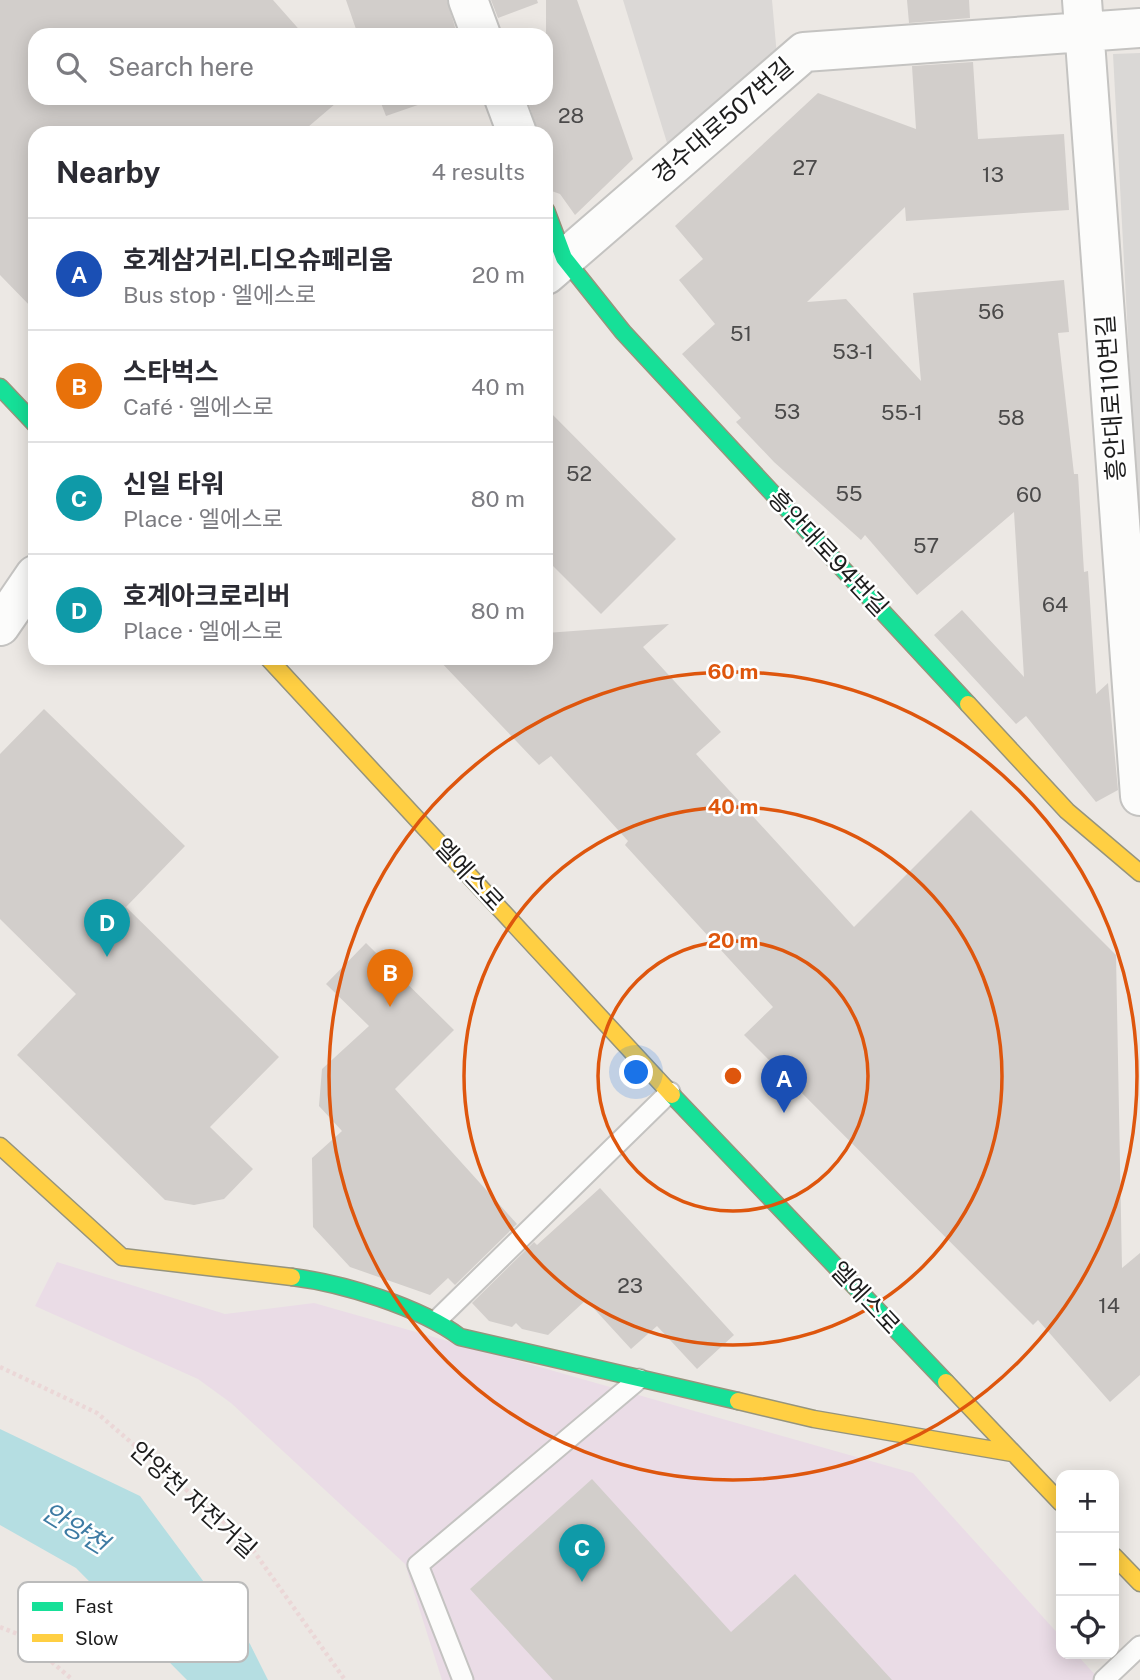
<!DOCTYPE html>
<meta charset="utf-8">
<style>
:root{--surface:#fff;--page:#f2f2f3;--text:#2b2b33;--muted:#7c7c81;--line:#e1e1e2;--accent:#656463}
body{margin:0;font-family:"Public Sans","Noto Sans KR",sans-serif;background:var(--page);color:var(--text)}
.controls{position:absolute;right:21px;bottom:21px;display:grid;overflow:hidden;border-radius:14px;box-shadow:0 4px 18px #0003}
.controls button{width:63px;height:63px;display:grid;place-items:center;padding:0;border:0;border-bottom:2px solid var(--line);background:var(--surface);color:var(--text);font:35px sans-serif}
.you{position:absolute;left:637px;top:1073px;width:24px;height:24px;margin:-18px;border:5px solid #fff;border-radius:50%;background:#1a73e8;box-shadow:0 0 0 10px #1a73e833}
.badge{display:grid;place-items:center;width:46px;height:46px;border-radius:50%;background:var(--accent);color:#fff;font-size:23px;font-weight:700}
.pin{position:absolute;translate:-50% -58px;filter:drop-shadow(0 2px 4px #0008)}
.pin::after{content:'';position:absolute;top:37px;width:24px;height:21px;background:inherit;clip-path:polygon(0 0,100% 0,50% 100%)}
.list{margin:0;padding:0;list-style:none}
h2{display:flex;justify-content:space-between;align-items:center;height:91px;margin:0;padding:0 28px;font-size:30px}
h2 small{font-size:23px;font-weight:400;color:var(--muted)}
.list li{display:grid;grid-template-columns:46px 1fr auto;gap:21px;align-items:center;box-sizing:border-box;height:112px;padding:0 28px;border-top:2px solid var(--line)}
.list b{display:block;font-size:26px;white-space:nowrap}
.list p{margin:0;font-size:23px;white-space:nowrap;color:var(--muted)}
.list em{font-size:23px;font-style:normal;color:var(--muted)}
.icon{flex:none;width:38px;height:38px;fill:none;stroke:currentColor;stroke-width:2;stroke-linecap:round;stroke-linejoin:round}
.map{position:relative;flex:none;width:1140px;height:1680px;overflow:hidden}
.search{position:absolute;background:var(--surface);box-shadow:0 4px 18px #0003;left:28px;top:28px;width:525px;height:77px;display:flex;align-items:center;gap:18px;box-sizing:border-box;padding:0 24px;border-radius:21px;color:var(--muted);font-size:26px}
.panel{position:absolute;background:var(--surface);box-shadow:0 4px 18px #0003;left:28px;top:126px;width:525px;height:539px;border-radius:21px}
.map>svg:first-child{display:block}
.residential{fill:#dbd8d6}
.industrial{fill:#eadce6}
.religious{fill:#dad8d6}
.water{fill:#b5dee2}
.building{fill:#d2cecb}
.lines{fill:none;stroke-linecap:round;stroke-linejoin:round}
.lane-casing{stroke:#c4c3c1;stroke-width:23}
.street-casing{stroke:#c4c3c1;stroke-width:42}
.fast-casing{stroke:#96947c;stroke-width:19}
.slow-casing{stroke:#96947c;stroke-width:19}
.path{stroke:#ebd7d7;stroke-width:4.5;stroke-dasharray:3.5 3.5;stroke-linecap:butt}
.lane{stroke:#fcfcfb;stroke-width:19}
.street{stroke:#fcfcfb;stroke-width:38}
.fast{stroke:#16e098;stroke-width:16}
.slow{stroke:#ffcf43;stroke-width:16}
.ring{fill:none;stroke:#de560d;stroke-width:3.5}
.labels{text-anchor:middle;stroke-width:5;stroke-linejoin:round;paint-order:stroke}
.number-label{font-size:21px;fill:#4b4a4a}
.street-label{font-size:24px;fill:#1d1d1d;stroke:#fff}
.water-label{font-size:26px;font-style:italic;fill:#3d7ba3;stroke:#fff}
.key{fill:#fff;stroke:#bbb;stroke-width:2}
.key-label{font-size:19px;fill:#1d1d1d}
.centre{fill:#de560d;stroke:#fff;stroke-width:3.5}
.ring-label{font-size:21px;text-anchor:middle;font-weight:bold;fill:#de560d;stroke:#fff;stroke-width:5;stroke-linejoin:round;paint-order:stroke}
</style>
<div class="map">
<svg width="1140" height="1680" viewBox="0 0 1140 1680">
<rect width="100%" height="100%" fill="#ece8e4"/>
<path class="residential" d="M623,0H772L777,56L668,146Z"/>
<path class="industrial" d="M57,1262L225,1314L314,1303L913,1473L1061,1637V1654H1076L1100,1680H442L405,1564L231,1403L198,1379L35,1306Z"/>
<path class="religious" d="M1140,53V507H1137L1113,54Z"/>
<path class="water" d="M0,1429L140,1496L250,1644L268,1680H187L76,1568L0,1525Z"/>
<path class="building" d="M0,0H273L304,35H35V98H342L301,133H35V311L0,275Z
M346,0H447L457,34L358,35Z
M491,0H537L538,3L498,18Z
M546,0H577L633,159L575,215L560,194L546,189V133H538L527,98H546Z
M907,0H969L970,18L909,23Z
M973,62L978,139L1064,134L1069,210L906,221L905,207L807,302L846,299L921,381L913,293L1064,280L1069,332L1058,333L1074,474H1078L1084,572L1088,571L1096,694L1108,683L1118,790L1096,802L1026,716L1016,724L934,635L962,610L1024,677L1014,512L917,595L865,535L861,540L774,462L736,422L741,418L682,354L715,324L679,280L703,259L675,226L818,93L916,129L912,66Z
M379,98H438L386,116Z
M546,408L676,539L601,614L546,559Z
M669,624L643,647L721,732L696,754L854,927L971,810L1116,955L1122,1268L1140,1253V1375L1110,1402L1038,1320L1033,1325L744,1035L773,1007L625,845L628,841L551,756L539,765L437,658H546V633Z
M44,709L185,846L126,907L279,1057L210,1127L253,1169L224,1199L194,1205L165,1200L17,1055L76,994L0,919V754Z
M366,943L454,1030L395,1089L517,1224L455,1285L448,1278L430,1295L350,1267L313,1227L312,1158L342,1131L319,1106L322,1069L369,1026L326,984Z
M600,1188L734,1335L697,1369L657,1326L631,1349L586,1300L548,1335L522,1329L516,1323L512,1327L489,1321L472,1303L534,1242L537,1245Z
M592,1479L731,1632L795,1574L892,1680H553L470,1589Z"/>
<g class="lines">
<defs>
<path id="lane" d="M437,1320L670,1092
M463,1680L418,1565L639,1379
M1104,1680L1140,1646"/>
<path id="street" d="M468,0L481,35
M1082,0L1140,796
M504,98L517,133
M546,275L804,52L1140,28
M0,626L35,575"/>
<path id="fast" d="M546,210L564,258L623,332L968,704
M0,387L35,424
M672,1095L946,1382
M292,1277C342,1283 420,1307 460,1337L738,1401"/>
<path id="slow" d="M268,658L672,1095
M968,704L1067,811L1140,873
M0,1146L122,1257L292,1277
M946,1382L1061,1503
M738,1401L814,1419L1012,1453
M1114,1556L1140,1583"/>
</defs>
<use href="#lane" class="lane-casing"/>
<use href="#street" class="street-casing"/>
<use href="#fast" class="fast-casing"/>
<use href="#slow" class="slow-casing"/>
<path class="path" d="M0,1367L97,1413L248,1543L345,1680
M0,1627L20,1635L73,1680"/>
<use href="#lane" class="lane"/>
<use href="#street" class="street"/>
<use href="#fast" class="fast"/>
<use href="#slow" class="slow"/>
</g>
<g class="ring">
<circle cx="733" cy="1076" r="135"/>
<circle cx="733" cy="1076" r="269"/>
<circle cx="733" cy="1076" r="404"/>
</g>
<g class="labels">
<g class="number-label">
<text x="571" y="123">28</text>
<text x="805" y="175">27</text>
<text x="993" y="182">13</text>
<text x="991" y="319">56</text>
<text x="741" y="341">51</text>
<text x="853" y="359">53-1</text>
<text x="787" y="419">53</text>
<text x="902" y="420">55-1</text>
<text x="1011" y="425">58</text>
<text x="579" y="481">52</text>
<text x="849" y="501">55</text>
<text x="1029" y="502">60</text>
<text x="926" y="553">57</text>
<text x="1055" y="612">64</text>
<text x="630" y="1293">23</text>
<text x="1109" y="1313">14</text>
</g>
<g class="street-label">
<text transform="translate(723 121) rotate(-41)" y="8">경수대로507번길</text>
<text transform="translate(1111 398) rotate(-94)" y="8">흥안대로110번길</text>
<text transform="translate(828 553) rotate(47)" y="8">흥안대로94번길</text>
<text transform="translate(469 875) rotate(47)" y="8">엘에스로</text>
<text transform="translate(865 1298) rotate(47)" y="8">엘에스로</text>
<text transform="translate(193 1500) rotate(42)" y="8">안양천 자전거길</text>
</g>
<g class="water-label">
<text transform="translate(75 1528) rotate(32)" y="9">안양천</text>
</g>
</g>
<rect x="18" y="1582" width="230" height="80" rx="10" class="key"/>
<rect x="32" y="1602" width="31" height="9" fill="#16e098"/>
<rect x="32" y="1634" width="31" height="8" fill="#ffcf43"/>
<g class="key-label">
<text x="75" y="1613">Fast</text>
<text x="75" y="1645">Slow</text>
</g>
<circle cx="733" cy="1076" r="10" class="centre"/>
<g class="ring-label">
<text x="733" y="679">60 m</text>
<text x="733" y="814">40 m</text>
<text x="733" y="948">20 m</text>
</g>
</svg>
<div class="controls">
<button>+</button>
<button>−</button>
<button><svg class="icon" aria-label="locate" viewBox="0 0 24 24"><circle cx="12" cy="12" r="6"/><path d="M12 2v4M12 18v4M2 12h4M18 12h4"/></svg></button>
</div>
<div class="you"></div>
<div class="pin badge" style="left:784px;top:1113px;background:#1a4fb4">A</div>
<div class="pin badge" style="left:390px;top:1007px;background:#e8710a">B</div>
<div class="pin badge" style="left:582px;top:1582px;background:#0f9aa8">C</div>
<div class="pin badge" style="left:107px;top:957px;background:#0f9aa8">D</div>
<div class="search"><svg class="icon" aria-label="search" viewBox="0 0 24 24"><circle cx="10" cy="10" r="6"/><path d="M15 15l6 6"/></svg>Search here</div>
<section class="panel">
<h2>Nearby<small>4 results</small></h2>
<ul class="list">
<li><span class="badge" style="background:#1a4fb4">A</span><div><b>호계삼거리.디오슈페리움</b><p>Bus stop · 엘에스로</p></div><em>20 m</em></li>
<li><span class="badge" style="background:#e8710a">B</span><div><b>스타벅스</b><p>Café · 엘에스로</p></div><em>40 m</em></li>
<li><span class="badge" style="background:#0f9aa8">C</span><div><b>신일 타워</b><p>Place · 엘에스로</p></div><em>80 m</em></li>
<li><span class="badge" style="background:#0f9aa8">D</span><div><b>호계아크로리버</b><p>Place · 엘에스로</p></div><em>80 m</em></li>
</ul>
</section>
</div>
